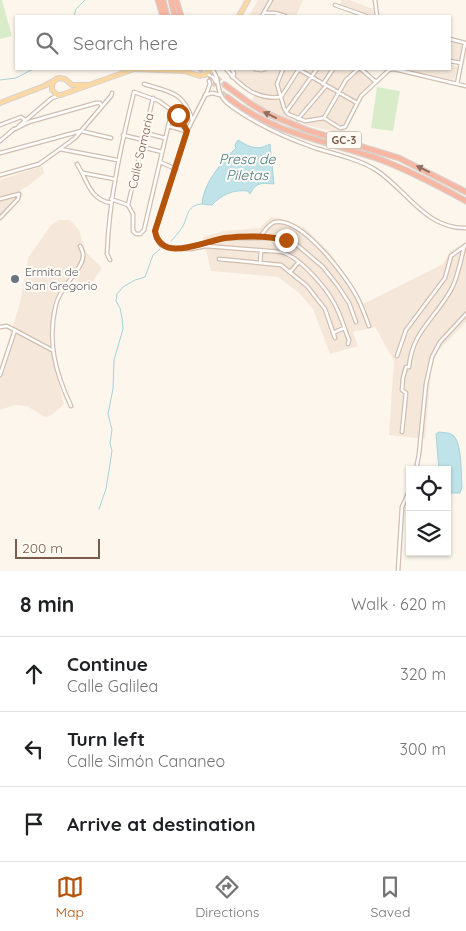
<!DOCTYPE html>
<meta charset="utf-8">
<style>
:root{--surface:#fff;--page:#f2f2f2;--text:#202124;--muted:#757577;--line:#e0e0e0;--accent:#b45309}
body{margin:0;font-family:Quicksand,sans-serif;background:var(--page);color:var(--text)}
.controls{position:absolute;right:15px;bottom:15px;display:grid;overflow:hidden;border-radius:0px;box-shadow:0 1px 4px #0004}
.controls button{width:45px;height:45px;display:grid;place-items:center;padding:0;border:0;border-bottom:1px solid var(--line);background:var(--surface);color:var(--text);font:25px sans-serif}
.scale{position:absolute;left:15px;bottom:12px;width:85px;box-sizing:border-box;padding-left:5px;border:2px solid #7a5c4d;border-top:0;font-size:14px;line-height:18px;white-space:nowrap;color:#7a5c4d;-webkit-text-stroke:4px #fffaf3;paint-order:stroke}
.stop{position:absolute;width:15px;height:15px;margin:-11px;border:4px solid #b45309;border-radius:50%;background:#fff}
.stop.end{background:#b45309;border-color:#fff;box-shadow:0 1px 5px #0008}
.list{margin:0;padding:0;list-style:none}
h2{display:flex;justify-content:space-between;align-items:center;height:65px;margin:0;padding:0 20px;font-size:21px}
h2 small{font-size:16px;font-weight:400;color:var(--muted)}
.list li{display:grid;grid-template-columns:32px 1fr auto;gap:15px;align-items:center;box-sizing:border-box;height:75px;padding:0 20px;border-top:1px solid var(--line)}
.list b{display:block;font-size:19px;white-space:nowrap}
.list p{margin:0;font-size:16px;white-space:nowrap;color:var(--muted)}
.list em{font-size:16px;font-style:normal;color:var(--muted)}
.icon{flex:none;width:28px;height:28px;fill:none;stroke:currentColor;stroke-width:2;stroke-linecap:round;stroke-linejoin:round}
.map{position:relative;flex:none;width:466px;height:571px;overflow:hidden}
.search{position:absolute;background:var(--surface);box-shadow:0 1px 4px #0004;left:15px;right:15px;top:15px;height:55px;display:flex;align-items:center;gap:12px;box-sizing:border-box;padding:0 18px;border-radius:0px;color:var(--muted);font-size:19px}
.sheet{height:290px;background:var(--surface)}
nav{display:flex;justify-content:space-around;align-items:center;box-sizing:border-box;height:70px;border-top:1px solid var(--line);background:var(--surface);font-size:14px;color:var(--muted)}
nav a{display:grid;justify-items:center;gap:2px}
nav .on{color:var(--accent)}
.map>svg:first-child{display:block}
.residential{fill:#f5e8da}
.garden{fill:#d8ecc9}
.water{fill:#bfe3e8;stroke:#a5d3da}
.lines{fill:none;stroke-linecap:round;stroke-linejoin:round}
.stream{stroke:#a5d3da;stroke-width:1}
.motorway-tunnel{stroke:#dcd0c4;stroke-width:4.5;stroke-dasharray:4.5 2;stroke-linecap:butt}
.minor-casing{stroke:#d1beb0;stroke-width:5}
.tertiary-casing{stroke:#d1beb0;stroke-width:5}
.primary-casing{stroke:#dad1cd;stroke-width:6}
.motorway-casing{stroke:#dad1cd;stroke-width:7}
.minor{stroke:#fff;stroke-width:2.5}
.tertiary{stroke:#fff;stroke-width:2.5}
.primary{stroke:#fbd9a5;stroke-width:4}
.motorway{stroke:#f7b7a3;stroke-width:4.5}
.oneway{fill:#936e5e}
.route{stroke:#b45309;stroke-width:6}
.worship-dot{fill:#6b7280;stroke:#fffaf3;stroke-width:2}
.labels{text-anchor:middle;stroke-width:4;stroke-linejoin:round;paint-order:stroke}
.shield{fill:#fffaf3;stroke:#a28b7f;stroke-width:1}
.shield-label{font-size:11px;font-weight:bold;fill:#7a5c4d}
.street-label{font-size:12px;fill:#7a5c4d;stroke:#fffaf3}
.worship-label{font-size:12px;fill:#5b616d;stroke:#fffaf3;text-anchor:start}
.water-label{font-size:14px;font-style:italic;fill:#437c86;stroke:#fffaf3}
</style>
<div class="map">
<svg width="466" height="571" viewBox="0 0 466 571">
<rect width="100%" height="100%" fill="#fdf6ec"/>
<path class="residential" d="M258,0H303L296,16H249Z
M341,0H349L373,9L374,16H369L340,6Z
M450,42L461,45L463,46L460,61L458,62L450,60Z
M450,64L458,67L454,80L402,69H450Z
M229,69H361L377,84L361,98L343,133L313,127L276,114L252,101L255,92L239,82Z
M42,166L44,173L28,186L20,190L23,195L0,221V180Z
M271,217L282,219L305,228L331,254L363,304L443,264L450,252L466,242V322L437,352L431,369L425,439L389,435L394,361L375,327L353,332L358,346L330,354L313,309L298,292L278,277L211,271L203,237L224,231L260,228Z
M59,220H70L79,230L86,252L102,268L86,290L70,275L53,302L49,345L64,404L52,415L45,417L27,406L15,405L0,410V367L20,303L28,258L52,224Z"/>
<path class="garden" d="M0,0H2L12,36L0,39Z
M377,87L400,91L393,131L371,128Z"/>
<path class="water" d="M238,140C249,147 257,151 270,144L274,184C261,183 256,182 250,194L248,191C234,189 221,195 212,205L202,204C204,182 221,163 236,148L235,145Z
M439,432C444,433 450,432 454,436C462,445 461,475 462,487L460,493H448L447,470H439L436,434Z"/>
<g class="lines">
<path class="stream" d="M74,16L76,9L85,0
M0,80L16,78L33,69
M171,241C176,236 181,230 184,224C188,214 188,205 202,204
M99,509L106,489L112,451L110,443L112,430L108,414L113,389L114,360L123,329L122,318L120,308L116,301L117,294L123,287L135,280L145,277L153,255L160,249"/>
<path class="motorway-tunnel" d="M199,69L227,97
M208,69L225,85"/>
<defs>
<path id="minor" d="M375,0L377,16
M335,5L366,16
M264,13H275L285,16
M262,16L271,0
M450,39L465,43L457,84
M450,61L461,63
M226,69C241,87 257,100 281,97L299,69
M232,69L234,74L232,77
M255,69L261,70L265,69
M283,69L277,84L284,108L288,114L305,121L324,118L340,128L345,127L361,96L389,70L394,69L466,86
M298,69L357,103
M361,69L376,82
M209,81L210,84L207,92L187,131L155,231L156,238L161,245L168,248L191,249L206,246L282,252C302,259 330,291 338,311C342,320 345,330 349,340L348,344
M144,84C169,92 183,91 192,119
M323,84L333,69
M286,112L317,69
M324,118L346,80L358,69
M298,119L326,86
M0,125L21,117L25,120
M19,126L52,98L58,96
M168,126L186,131
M13,130L29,122L96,103H100L102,106
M145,133L165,138
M123,135L143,140
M0,141L14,129
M142,147L162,152
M60,149L117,160
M0,153L81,131L111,138
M160,162L176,169
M77,164C88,181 89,199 111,203
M83,173L114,179
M0,175L39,164L60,149L75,138L111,96L112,93
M0,199L19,194L18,199L0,218
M111,199L128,205L133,214V231L136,234H140L144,230L172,110
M128,205L153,98
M259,238C263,233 269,223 275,222C302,217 346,276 357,297C362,306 365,316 369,326
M185,248L224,238H278L296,244L323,267L338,286L349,303L356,322
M219,259L281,265L307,286L325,309L335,338
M110,260L107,254C109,199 121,146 134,92L159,101L178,115L187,131
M260,263L261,252
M291,271L298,263
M0,327L7,326L52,350
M333,333L344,328
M397,356L406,330L445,278L451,256L466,245
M0,375L15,330
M71,406C55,372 47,341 56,304C60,287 82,270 83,257C84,253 82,250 80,246
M402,432L406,393L402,390L403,378L406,367H409C412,331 436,318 452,288C458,276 461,260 464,247"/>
<path id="tertiary" d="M212,69C214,72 216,75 217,79C219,89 219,96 227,103C253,123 284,137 315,148C335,154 358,159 376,170C406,189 425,229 466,228
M207,74L213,77L216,82
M205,95L212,93L220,95
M416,470L419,454L426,384L432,357L440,342L466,314
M398,571L402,507L410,489"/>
<path id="primary" d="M239,16L248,0
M56,79L52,84V90L57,95H61L134,69L184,71L200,76L206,74L211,69
M0,103L44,86L59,78L65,79L72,85H88"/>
<path id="motorway" d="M158,0L163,16
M163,0L167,16
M171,0L175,16
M176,0L181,16
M225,85L251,104L268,114L307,130L399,158L466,192
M227,97C272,133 323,140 376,158C407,169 437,185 466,201"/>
</defs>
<use href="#minor" class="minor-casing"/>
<use href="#tertiary" class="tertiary-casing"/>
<use href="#primary" class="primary-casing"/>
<use href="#motorway" class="motorway-casing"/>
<use href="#minor" class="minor"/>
<use href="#tertiary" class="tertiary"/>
<use href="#primary" class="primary"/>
<use href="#motorway" class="motorway"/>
</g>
<defs><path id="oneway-solid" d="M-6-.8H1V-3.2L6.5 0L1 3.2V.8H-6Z" transform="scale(1.25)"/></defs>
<g class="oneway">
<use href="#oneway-solid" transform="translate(270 115) rotate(-154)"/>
<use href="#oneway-solid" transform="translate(423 169) rotate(-154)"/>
</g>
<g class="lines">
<path class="route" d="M178,115L187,131L155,231C161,264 204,241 225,238C244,236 268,236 286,240"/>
</g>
<circle class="worship-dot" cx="15" cy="279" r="5"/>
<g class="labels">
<rect class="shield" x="326.5" y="131.5" width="35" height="17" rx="4"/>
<g class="shield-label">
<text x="344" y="144">GC-3</text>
</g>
<g class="street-label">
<text transform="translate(141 151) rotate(-77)" y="4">Calle Samaria</text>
</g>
<g class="worship-label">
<text x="25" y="276">Ermita de<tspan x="25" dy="14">San Gregorio</tspan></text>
</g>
<g class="water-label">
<text x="247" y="164">Presa de<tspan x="247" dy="16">Piletas</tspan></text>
</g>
</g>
</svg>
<div class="controls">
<button><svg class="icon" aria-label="locate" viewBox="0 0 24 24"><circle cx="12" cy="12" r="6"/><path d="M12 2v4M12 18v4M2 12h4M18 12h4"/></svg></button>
<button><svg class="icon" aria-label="layers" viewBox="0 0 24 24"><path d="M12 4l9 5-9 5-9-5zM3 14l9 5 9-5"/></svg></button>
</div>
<div class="scale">200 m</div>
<div class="stop" style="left:178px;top:115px"></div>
<div class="stop end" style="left:286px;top:240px"></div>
<div class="search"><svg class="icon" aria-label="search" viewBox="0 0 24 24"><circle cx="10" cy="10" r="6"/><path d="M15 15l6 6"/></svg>Search here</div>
</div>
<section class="sheet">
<h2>8 min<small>Walk · 620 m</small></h2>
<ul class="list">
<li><svg class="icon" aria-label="ahead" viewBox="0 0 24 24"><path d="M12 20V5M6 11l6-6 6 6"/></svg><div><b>Continue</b><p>Calle Galilea</p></div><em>320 m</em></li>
<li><svg class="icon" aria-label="left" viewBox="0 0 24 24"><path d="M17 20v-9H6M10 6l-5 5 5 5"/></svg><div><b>Turn left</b><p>Calle Simón Cananeo</p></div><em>300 m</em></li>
<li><svg class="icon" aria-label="arrive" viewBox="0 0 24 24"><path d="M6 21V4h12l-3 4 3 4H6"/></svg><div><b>Arrive at destination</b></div></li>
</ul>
</section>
<nav>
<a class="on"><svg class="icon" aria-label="map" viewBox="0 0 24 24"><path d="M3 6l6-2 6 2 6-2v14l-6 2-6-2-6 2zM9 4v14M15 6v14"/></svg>Map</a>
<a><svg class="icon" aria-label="directions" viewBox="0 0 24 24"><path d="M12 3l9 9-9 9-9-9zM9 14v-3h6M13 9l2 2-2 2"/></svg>Directions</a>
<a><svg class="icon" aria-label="saved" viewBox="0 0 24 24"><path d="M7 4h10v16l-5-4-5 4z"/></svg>Saved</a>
</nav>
